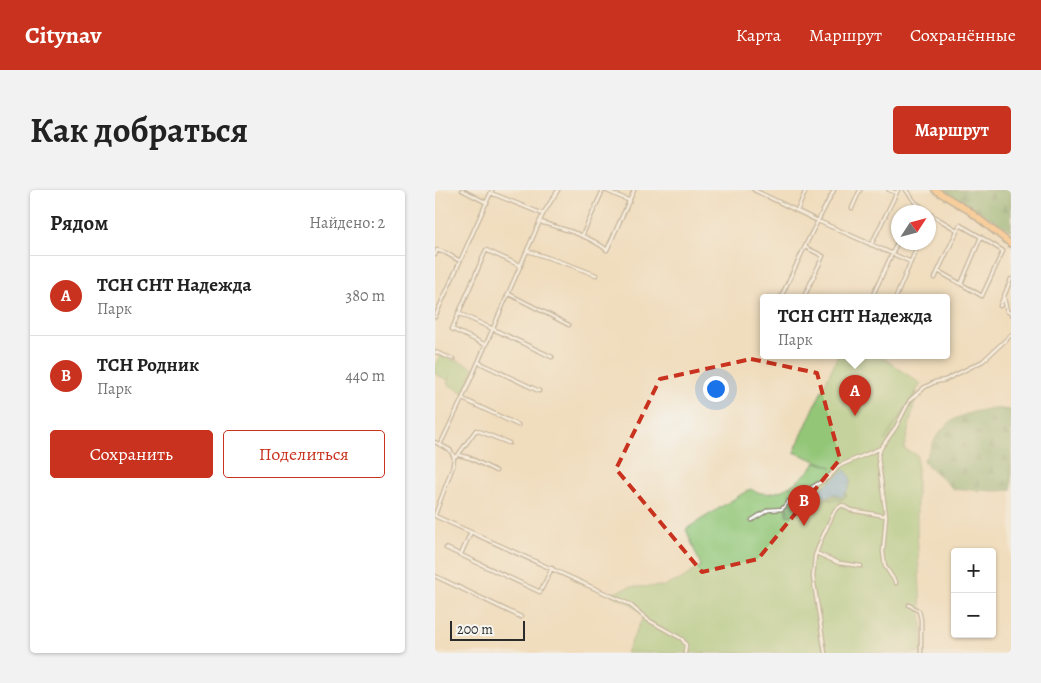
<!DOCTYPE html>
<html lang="ru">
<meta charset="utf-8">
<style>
:root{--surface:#fff;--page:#f2f2f2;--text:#222;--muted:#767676;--line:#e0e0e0;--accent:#c8321e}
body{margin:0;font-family:Alegreya,serif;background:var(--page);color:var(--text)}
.controls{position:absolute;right:15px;bottom:15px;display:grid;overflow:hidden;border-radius:5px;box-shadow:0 1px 4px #0004}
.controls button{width:45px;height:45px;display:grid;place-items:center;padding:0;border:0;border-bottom:1px solid var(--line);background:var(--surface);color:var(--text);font:25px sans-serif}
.compass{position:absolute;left:456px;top:15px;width:45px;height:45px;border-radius:50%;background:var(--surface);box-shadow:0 1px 4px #0004;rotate:54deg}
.scale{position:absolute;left:15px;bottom:12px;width:75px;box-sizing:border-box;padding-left:5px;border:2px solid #2b2b2b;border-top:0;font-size:14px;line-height:18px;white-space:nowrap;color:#2b2b2b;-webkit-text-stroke:4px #f6f6f2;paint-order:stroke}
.you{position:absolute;left:280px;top:198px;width:18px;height:18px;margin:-12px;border:4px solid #fff;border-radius:50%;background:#1a73e8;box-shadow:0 0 0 8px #1a73e833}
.badge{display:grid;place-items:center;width:32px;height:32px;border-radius:50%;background:var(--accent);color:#fff;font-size:16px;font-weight:700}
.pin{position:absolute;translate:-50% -41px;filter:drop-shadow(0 1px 2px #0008)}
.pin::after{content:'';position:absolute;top:26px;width:18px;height:15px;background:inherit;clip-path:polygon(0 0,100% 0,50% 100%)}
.popup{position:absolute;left:325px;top:104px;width:190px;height:65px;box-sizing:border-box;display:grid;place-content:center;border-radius:5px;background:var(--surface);filter:drop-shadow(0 1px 4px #0005);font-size:16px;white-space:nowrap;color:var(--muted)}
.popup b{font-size:19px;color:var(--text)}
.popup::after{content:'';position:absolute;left:50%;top:100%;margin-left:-10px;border:10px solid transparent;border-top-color:var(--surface)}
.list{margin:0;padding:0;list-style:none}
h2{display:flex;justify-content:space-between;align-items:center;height:65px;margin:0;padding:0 20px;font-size:21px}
h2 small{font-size:16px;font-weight:400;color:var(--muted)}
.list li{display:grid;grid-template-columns:32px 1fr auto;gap:15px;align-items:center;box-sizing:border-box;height:80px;padding:0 20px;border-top:1px solid var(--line)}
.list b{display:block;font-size:19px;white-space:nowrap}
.list p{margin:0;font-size:16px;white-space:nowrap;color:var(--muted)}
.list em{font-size:16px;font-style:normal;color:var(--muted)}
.actions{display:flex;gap:10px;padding:15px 20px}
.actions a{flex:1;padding:11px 0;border:1px solid var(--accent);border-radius:5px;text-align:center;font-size:18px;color:var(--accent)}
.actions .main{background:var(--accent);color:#fff}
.map{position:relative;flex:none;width:576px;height:463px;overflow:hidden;border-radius:5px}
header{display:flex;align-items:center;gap:30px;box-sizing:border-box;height:70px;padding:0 25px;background:var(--accent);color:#fff}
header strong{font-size:24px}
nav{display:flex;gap:28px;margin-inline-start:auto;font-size:18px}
.intro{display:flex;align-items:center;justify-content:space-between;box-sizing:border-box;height:120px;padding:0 30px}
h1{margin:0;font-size:35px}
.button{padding:12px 22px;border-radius:5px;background:var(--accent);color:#fff;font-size:18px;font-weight:700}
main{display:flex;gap:30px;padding:0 30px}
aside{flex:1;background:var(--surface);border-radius:5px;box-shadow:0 1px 4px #0004}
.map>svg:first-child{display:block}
.green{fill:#93c677;stroke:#5f7851}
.forest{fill:url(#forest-firs);stroke:#506b4a}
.water{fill:url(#water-ripples);stroke:#486a82}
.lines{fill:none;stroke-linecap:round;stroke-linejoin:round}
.street-casing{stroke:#8e8474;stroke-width:5}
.primary-casing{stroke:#8e8474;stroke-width:8}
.street{stroke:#fff;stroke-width:2.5}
.primary{stroke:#ffbb71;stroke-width:5}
.marked{fill:none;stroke:#c8321e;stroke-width:4;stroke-dasharray:10 6;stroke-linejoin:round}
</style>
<header>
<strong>Citynav</strong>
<nav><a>Карта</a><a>Маршрут</a><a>Сохранённые</a></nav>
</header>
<div class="intro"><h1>Как добраться</h1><a class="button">Маршрут</a></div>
<main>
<aside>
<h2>Рядом<small>Найдено: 2</small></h2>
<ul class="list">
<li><span class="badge">A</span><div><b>ТСН СНТ Надежда</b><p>Парк</p></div><em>380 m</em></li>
<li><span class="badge">B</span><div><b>ТСН Родник</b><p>Парк</p></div><em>440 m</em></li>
</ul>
<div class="actions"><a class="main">Сохранить</a><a>Поделиться</a></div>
</aside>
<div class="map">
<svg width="576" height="463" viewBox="0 0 576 463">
<defs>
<pattern id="forest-firs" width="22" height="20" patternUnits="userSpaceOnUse" patternTransform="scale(1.25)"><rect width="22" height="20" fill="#76ab68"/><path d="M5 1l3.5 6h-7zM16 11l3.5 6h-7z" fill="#618b56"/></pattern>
<pattern id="water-ripples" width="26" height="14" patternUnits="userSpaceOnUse" patternTransform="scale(1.25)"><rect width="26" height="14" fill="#65a9da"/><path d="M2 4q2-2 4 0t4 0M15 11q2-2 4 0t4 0" fill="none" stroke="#538ab1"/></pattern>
</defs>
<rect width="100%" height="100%" fill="#f6f6f2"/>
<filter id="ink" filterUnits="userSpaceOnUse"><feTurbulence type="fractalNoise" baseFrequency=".02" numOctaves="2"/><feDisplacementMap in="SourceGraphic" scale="10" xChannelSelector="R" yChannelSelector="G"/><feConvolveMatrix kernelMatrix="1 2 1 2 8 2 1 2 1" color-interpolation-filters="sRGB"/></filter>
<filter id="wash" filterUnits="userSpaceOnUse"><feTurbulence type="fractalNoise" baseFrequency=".0096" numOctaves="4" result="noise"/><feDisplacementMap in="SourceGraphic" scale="20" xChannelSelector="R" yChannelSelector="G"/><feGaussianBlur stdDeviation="1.12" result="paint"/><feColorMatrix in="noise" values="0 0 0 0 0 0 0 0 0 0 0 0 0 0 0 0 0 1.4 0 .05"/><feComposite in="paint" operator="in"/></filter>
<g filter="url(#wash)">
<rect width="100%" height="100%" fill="#f0ddbd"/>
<path class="green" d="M5,165L21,171L22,170L39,178L29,203L12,194L16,184L13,190L0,184V175Z
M403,165H444L486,194L449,251L482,202L469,259L482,265V339L488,463H191L209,425L196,414L176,404L194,397L229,396L245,390L266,376L251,339L315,299C339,313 367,291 381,272L397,277L359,262Z"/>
<path class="forest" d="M509,0H576V41Z
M557,218L576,220V300L562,301L518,299L488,271C494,263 497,253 502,246C516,225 534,223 557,218Z
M385,294L389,296L383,301L406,306L409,303L412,305L407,310H393L369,314L362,326L351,325V317L359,309Z"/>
<path class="water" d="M410,280C420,290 415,298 406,307L400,304L391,307L383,301Z"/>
</g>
<g filter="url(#ink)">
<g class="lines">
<defs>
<path id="street" d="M27,0L52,13
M170,0L195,11
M319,0L383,31L476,72
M454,0L461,3
M471,0L480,12L493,22
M56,3L108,24
M417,18L425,0
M362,21L371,0
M477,22L481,14
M493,23L522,40
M493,24V32
M105,32C128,39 153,45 172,60L199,0
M147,46L168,0
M436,55L463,0
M93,61L135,75L161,85
M0,65L2,60L11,63L25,71
M500,88L503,81L525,35L546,47L526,94L503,81
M526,94L547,106L568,61L547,48
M74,104L134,135
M346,107L375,46L399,0
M369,107L388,66L370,57
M437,107L463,51
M461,107L484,52
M569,108L572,121L576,124
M565,116L576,89
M23,123L58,139
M0,127L57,0
M58,139L117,167
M51,155L17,139L51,60L86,76
M0,162L18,169
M43,172L104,201
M28,209L83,235
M0,252L15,260L19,267
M5,255L27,209L108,24L123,0
M24,265L35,268L61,281
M0,325L18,276L19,267L23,265L41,240L74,253
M0,326L194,414L213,430L247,449L251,455L250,463
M317,330L333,320L347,319L353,312L394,287L404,276L446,258
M11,358L105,402L117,378
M381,363L404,373L426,376
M26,364L36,342
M0,386L86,427
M461,393L450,376L448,362L451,326L443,267L446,258L461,237L475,210L490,197L500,192L510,190L548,171L576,145
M474,415L484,421L486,429V463
M390,463L378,387L380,366L386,350L400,320L407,315L415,320L451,326"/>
<path id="primary" d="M500,0L533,20L576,54"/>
</defs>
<use href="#street" class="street-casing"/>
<use href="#primary" class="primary-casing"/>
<use href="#street" class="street"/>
<use href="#primary" class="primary"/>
</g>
</g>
<path d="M0 0H576V463H0ZM316,169L382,183L405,269L323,369L267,382L181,279L225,189Z" fill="#f0ddbd" fill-opacity=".55" fill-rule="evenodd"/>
<path class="marked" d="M316,169L382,183L405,269L323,369L267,382L181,279L225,189Z"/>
</svg>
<div class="controls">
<button>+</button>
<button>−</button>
</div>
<svg class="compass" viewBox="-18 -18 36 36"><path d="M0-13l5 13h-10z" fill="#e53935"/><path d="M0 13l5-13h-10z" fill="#767676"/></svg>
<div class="scale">200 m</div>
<div class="you"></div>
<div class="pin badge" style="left:420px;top:226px">A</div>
<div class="popup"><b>ТСН СНТ Надежда</b>Парк</div>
<div class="pin badge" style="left:369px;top:336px">B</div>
</div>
</main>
